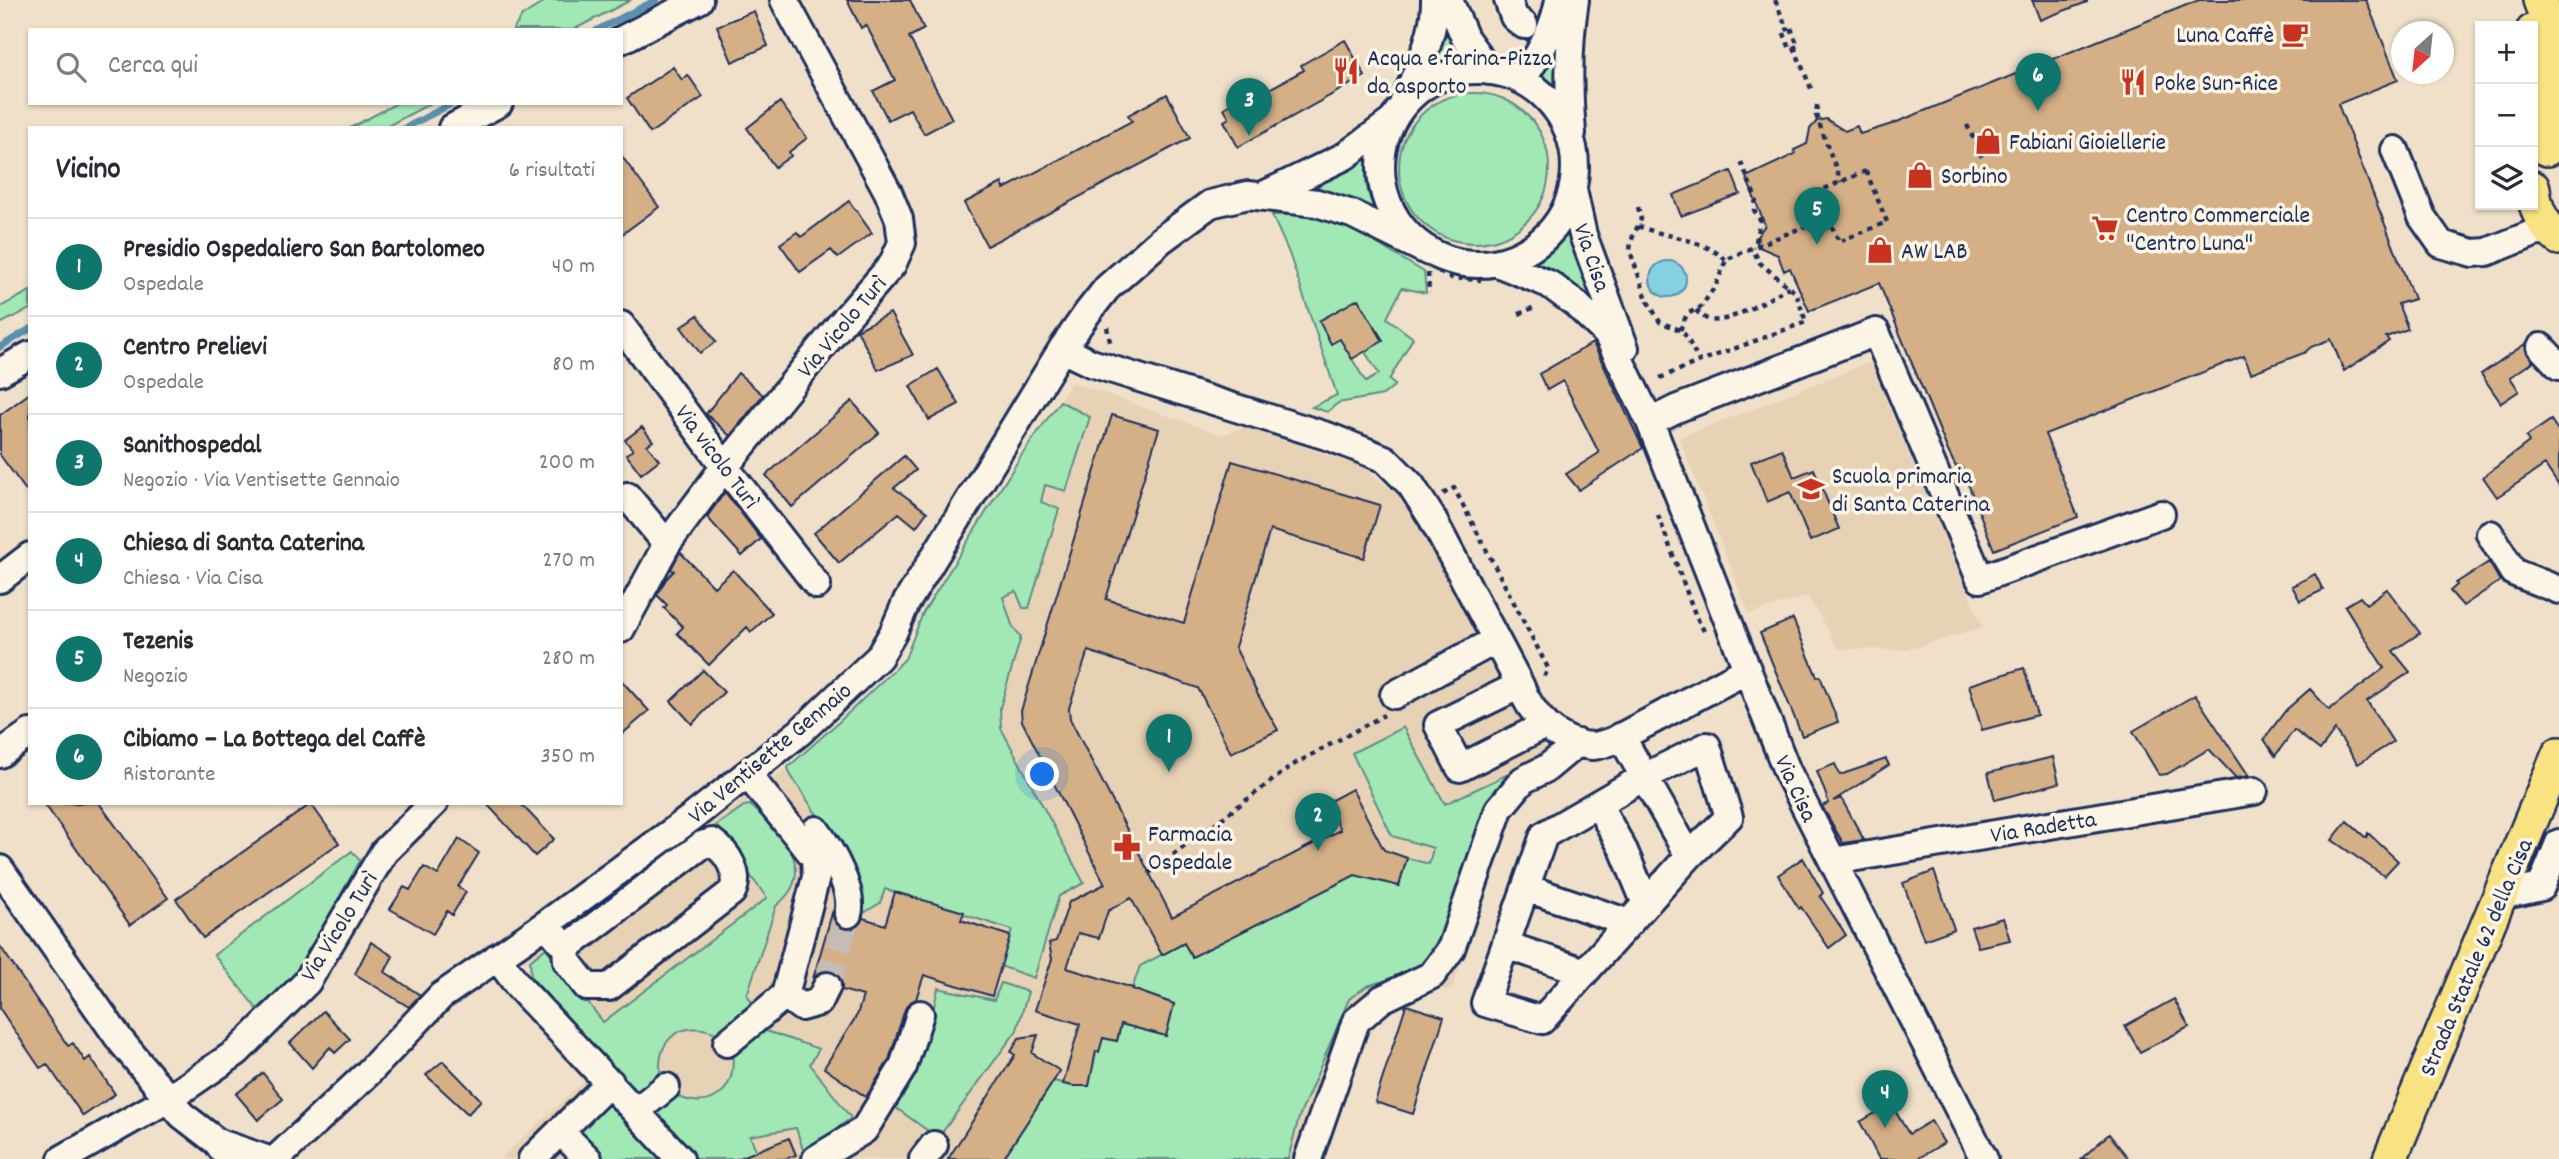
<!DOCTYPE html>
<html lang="it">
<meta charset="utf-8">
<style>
:root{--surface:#fff;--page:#f7f7f7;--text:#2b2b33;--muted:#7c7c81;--line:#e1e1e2;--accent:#0f766e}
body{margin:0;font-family:Dekko,sans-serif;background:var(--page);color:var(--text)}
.controls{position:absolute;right:21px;top:21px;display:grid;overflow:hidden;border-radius:0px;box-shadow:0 2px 5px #0004}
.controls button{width:63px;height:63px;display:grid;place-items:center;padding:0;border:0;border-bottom:2px solid var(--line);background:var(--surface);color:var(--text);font:35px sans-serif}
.compass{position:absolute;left:2391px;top:21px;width:63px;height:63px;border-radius:50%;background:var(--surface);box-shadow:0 2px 5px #0004;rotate:207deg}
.you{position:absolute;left:1043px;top:775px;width:24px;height:24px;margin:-18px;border:5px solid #fff;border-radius:50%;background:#1a73e8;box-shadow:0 0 0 10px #1a73e833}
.badge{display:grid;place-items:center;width:46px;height:46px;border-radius:50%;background:var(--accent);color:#fff;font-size:23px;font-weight:700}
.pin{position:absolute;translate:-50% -58px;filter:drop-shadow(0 2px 4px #0008)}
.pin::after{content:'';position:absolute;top:37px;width:24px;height:21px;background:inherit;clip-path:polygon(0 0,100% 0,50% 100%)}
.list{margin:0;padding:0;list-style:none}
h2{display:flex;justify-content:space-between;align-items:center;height:91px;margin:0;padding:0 28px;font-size:30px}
h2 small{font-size:23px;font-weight:400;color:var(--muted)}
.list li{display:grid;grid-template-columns:46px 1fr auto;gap:21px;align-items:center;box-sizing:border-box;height:98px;padding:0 28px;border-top:2px solid var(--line)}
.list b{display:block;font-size:26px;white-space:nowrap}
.list p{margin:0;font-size:23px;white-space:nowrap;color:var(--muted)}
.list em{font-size:23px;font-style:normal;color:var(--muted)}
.icon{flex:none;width:38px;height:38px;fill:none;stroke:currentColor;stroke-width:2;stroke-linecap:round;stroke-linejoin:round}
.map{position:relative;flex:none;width:2559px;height:1159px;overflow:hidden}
.search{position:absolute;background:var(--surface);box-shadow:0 2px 5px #0004;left:28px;top:28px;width:595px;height:77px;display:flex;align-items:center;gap:18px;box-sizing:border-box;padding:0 24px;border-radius:0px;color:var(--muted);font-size:26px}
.panel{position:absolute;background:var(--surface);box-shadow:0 2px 5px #0004;left:28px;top:126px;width:595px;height:679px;border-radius:0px}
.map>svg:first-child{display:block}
.built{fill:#e8d2b5}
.green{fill:#a2e8b4;stroke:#5e8c89;stroke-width:2;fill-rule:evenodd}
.water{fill:#83d1e1;stroke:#5990ad;stroke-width:2}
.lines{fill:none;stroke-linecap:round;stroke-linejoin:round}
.stream{stroke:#5990ad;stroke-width:7}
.building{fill:#d5b087;stroke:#1b2f5e;stroke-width:2}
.minor-tunnel{stroke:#c5bdb4;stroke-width:26;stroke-dasharray:26 13;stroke-linecap:butt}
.minor-casing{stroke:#1b2f5e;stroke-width:32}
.major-casing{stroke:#1b2f5e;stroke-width:38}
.path{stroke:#1b2f5e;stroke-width:4.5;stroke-dasharray:5 5;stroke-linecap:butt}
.minor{stroke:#fcf5e5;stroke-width:26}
.major{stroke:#f8e281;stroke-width:33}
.labels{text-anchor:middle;stroke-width:7;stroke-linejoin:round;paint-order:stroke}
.poi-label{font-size:24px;fill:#1b2f5e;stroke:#fcf5e5;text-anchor:start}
.street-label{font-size:24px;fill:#1b2f5e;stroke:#fcf5e5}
</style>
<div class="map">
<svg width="2559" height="1159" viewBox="0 0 2559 1159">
<rect width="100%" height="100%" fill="#f0e0c9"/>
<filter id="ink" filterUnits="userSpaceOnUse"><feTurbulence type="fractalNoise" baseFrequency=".0143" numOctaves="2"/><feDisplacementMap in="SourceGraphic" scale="14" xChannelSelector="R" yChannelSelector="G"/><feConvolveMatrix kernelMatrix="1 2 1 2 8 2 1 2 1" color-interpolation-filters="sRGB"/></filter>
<g filter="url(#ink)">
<path class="built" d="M1870,362L1983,627L1908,650L1838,649L1808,596L1749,614L1679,438Z
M1072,382L1222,435L1244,427L1361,466L1405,500L1513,688L1550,757L1557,776L1533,790L1506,812L1499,850L1452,990L1389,987L1317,1159H500L607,1060L530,976V961L521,960L788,767L841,720L905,659L923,613L1021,456Z"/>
<path class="green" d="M547,0H631L573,30H513L522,16Z
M1443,4L1453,43L1463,60L1429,68Z
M1559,27L1561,100L1532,76Z
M1399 168a75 75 0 1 1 150 0a75 75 0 1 1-150 0Z
M397,103H431L384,128H350Z
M1368,154C1363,180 1367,193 1377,217L1286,191Z
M1272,215H1312L1349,227L1424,272L1426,293L1402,288L1387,318L1413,338L1389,380L1395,385L1383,395L1338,403L1327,412L1312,407L1337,395L1289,253ZM1358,300L1383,340L1365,352L1379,374L1366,382L1340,339L1320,321Z
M1571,216L1611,325L1521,268L1548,250Z
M30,291V309L0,324V307Z
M1060,401L1090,417L1066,491L1045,485L1041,502L1059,509L1029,608H1023L1016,591L1003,597L1012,625L1021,637L1000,708L1001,728L1084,883L1059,896L1034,978L1000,966L1012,930L885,889L880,903L862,914L854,882L833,833L815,812L790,774L788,767L841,720L905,659L923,613L1021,456Z
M1403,727L1445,804L1538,760L1487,810L1462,873L1444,928L1426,960L1407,974L1367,986L1349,999L1299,1117L1288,1159H1003L1054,1081L1073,1086H1089L1090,1078L1083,1073L1103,1038L1117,1041L1121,1024L1166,1036L1174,1004L1132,989L1140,966L1184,943L1192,957L1355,875L1399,885L1407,858L1429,864L1433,848L1392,836L1352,753Z
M750,805C780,832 821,870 776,906L747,995L756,1008L718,1034C684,1018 654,1038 661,1077L637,1095L531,977L530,961L546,948L603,1022L767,898L714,827L744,806Z
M352,851L360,861L293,979L257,1009L214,955Z
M1001,983L1028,992L1017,1030L938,1138L892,1105L926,1045L938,988L994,1000Z
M763,1030L819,1049L810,1064L851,1118L804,1153L796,1128L750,1136L760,1159H694L651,1111L675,1095C710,1113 738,1091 732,1053Z
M610,1102L664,1159H600L577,1135Z"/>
<path class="water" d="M1650 279a18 18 0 1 1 36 0a18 18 0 1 1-36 0Z"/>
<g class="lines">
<path class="stream" d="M597,30L656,0
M405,128L453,103
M0,347L30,329"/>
</g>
<path class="building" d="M847,0H910L924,29L909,37L952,119L924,134L910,109L888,120L873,91L895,80L866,25L861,28Z
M2032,0H2087V2L2040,20Z
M2199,0H2366L2398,80L2338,104L2414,299L2398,304L2408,329L2386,337L2389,341L2344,371L2331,339L2311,347L2304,353L2251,373L2244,356L2045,434L2078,517L1994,550L1961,466L1956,467L1948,451L1879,283L1809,311L1790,268L1784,271L1778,255L1759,247L1757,243L1756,238L1765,225L1746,177L1795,154L1794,150L1807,144L1810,129L1817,121L1826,119L1845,131L1857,126L1860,134L1892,124Z
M754,11L768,46L732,62L717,26Z
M1345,40L1365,76L1238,147L1224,121L1229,118L1224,108L1261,87L1264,92L1304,70L1301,65Z
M673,67L682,80L688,75L703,97L650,133L627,98Z
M1167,94L1190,138L987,246L964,203L1002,183L1004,189L1132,121L1128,115Z
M780,102L807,138L789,152L791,156L775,167L747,128Z
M621,155L659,207L621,235Z
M1731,171L1740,194L1681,216L1673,195Z
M849,201L872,233L838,258L831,250L800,272L780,244L797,232L801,237Z
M1358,299L1383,341L1352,359L1340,339L1331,344L1319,321Z
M890,313L913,355L878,370L857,330Z
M698,315L716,342L700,353L681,327Z
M1593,343L1643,448L1579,490L1566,474L1599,453L1563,381L1547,390L1539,374Z
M2525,344L2526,351L2533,362L2510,377L2519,391L2501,403L2481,374Z
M938,369L959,404L929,420L910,386Z
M738,373L763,395L730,436L706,414Z
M30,393V496L0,455V415Z
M852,401L879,433L792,507L766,475Z
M1112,415L1159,429L1106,599L1184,623L1232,461L1380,505L1364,558L1270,530L1235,647L1257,693L1278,730L1231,753L1198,688L1088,651L1069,708L1070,719L1172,917L1340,830L1328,802L1352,789L1384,850L1407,858L1399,886L1355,875L1192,957L1184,943L1162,955L1131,898L1108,911L1099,938L1078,933L1067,968L1133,988L1132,989L1174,1004L1166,1036L1121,1024L1117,1041L1103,1038L1099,1052L1096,1051L1089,1086H1073L1063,1084L1080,1024L1035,1010L1052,959L1049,943L1056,941L1069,902L1105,884L1022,721L1021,711Z
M2551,420L2559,432V486L2545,465L2497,497L2483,477L2529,442L2526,437Z
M642,427L653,441L647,445L659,460L641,474L626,454L633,450L625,440Z
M1782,449L1794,477L1814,469L1839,529L1810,541L1790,492L1767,502L1751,462Z
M904,456L916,470L894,488L927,512L916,527L899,513L839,563L814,533Z
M725,492L761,539L742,556L707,517Z
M680,552L714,587L733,570L772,613L751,632L747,627L709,665L677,633L683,627L664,608L667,605L657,595L666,579L674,571L671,569Z
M2489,562L2500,581L2463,606L2450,591L2457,585L2456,583Z
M2315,574L2323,590L2300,601L2292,586Z
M2387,589L2420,633L2393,651L2410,672L2367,701L2393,742L2358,764L2335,730L2320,750L2294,730L2275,756L2264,739L2286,710L2310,689L2329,710L2384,668L2345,606L2360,597L2366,604Z
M1793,619L1817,677L1820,676L1838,722L1802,736L1760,633Z
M2024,668L2037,715L1982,730L1969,685Z
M703,670L724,692L692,724L671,701Z
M621,680L649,711L621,735Z
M2195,695L2249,776L2236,778L2209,749L2167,774L2159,775L2133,731Z
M2053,757L2059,783L1995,800L1988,773Z
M1886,759L1889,765L1833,801L1841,798L1864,840L1843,843L1822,806L1829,803L1817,771L1835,764L1840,775Z
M44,803H99L168,898L130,925Z
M486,803H520L554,839L535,856Z
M311,804L339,843L203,938L176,899Z
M2347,821L2366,838L2368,833L2398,861L2384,876L2332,840Z
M459,839L479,853L458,887L466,892L452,915L447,911L433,934L390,909L404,887L410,890L424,867L438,875Z
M1803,858L1823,893L1820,896L1846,935L1829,948L1801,907L1799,909L1778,875Z
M1934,871L1954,929L1924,940L1903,883Z
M895,892L964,912L961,920L1010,936L992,996L924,975L916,999L909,1003L905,1009L889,1060L866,1097L824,1068L857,1015L863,996L842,990L840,978L833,972L819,973L813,979L832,913L838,926L845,929L855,928L863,918L885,925Z
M2003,918L2010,940L1978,947L1971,927Z
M371,942L393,956L385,972L420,995L409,1007L355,974Z
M0,946L68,1046L73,1043L85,1061L90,1057L115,1094L83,1116L47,1064L40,1068L0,1009Z
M2174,999L2189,1027L2140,1052L2125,1026Z
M1406,1005L1444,1017L1413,1114L1375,1102Z
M323,1011L350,1039L335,1053L330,1047L312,1068L290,1043Z
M1038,1035L1032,1053L1060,1071L1003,1159H948L1015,1055L1011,1052L1019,1038Z
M443,1061L481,1100L468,1114L426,1075Z
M263,1073L283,1099L258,1120L236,1094Z
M1891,1104L1909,1134L1931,1121L1944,1143L1917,1159H1879L1860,1122Z
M2109,1134L2129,1159H2081Z
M789,1138L796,1155L785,1159H737Z"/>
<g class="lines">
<path class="minor-tunnel" d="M827,986L848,914"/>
<defs>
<path id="minor" d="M1449,0L1465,38L1489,71
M1508,0L1514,17L1524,25
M621,40L699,0
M1381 167a97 97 0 1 1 194 0a97 97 0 1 1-194 0Z
M1521,80C1539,56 1554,30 1559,0
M1404,101C1417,74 1436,31 1435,0
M452,128L499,103
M1572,133C1568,89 1568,44 1575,0
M2395,150L2422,217L2441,244L2473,253L2487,252L2537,232L2553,233
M1573,190L1583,235L1625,348
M1264,195L1345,156L1391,122
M1497,263L1549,284L1576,304L1607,334L1650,422L1787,771L1984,1159
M621,325L725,467L817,585
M2541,347L2559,366
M1062,349L1091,363L1330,437L1385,459L1411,485L1432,518L1520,685C1531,715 1558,744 1592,746C1598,746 1606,743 1613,741L1747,670
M0,372L30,355
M1650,422L1676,409L1876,332L1980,579L2161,514
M627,496L667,544
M2490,534L2513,572L2559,590
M0,579L30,556
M621,629L667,544L716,478L839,326L892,265L902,243L899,219L888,192L784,0
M1520,685L1438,725L1460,768L1545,725
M1394,695L1496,640
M1621,736L1689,856
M1707,746L1729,817L1689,856L1542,1020L1485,1003L1544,835L1644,777Z
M0,754L30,733
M748,775L815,858L816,877L785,995L801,1007L819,1002L827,986
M1598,804L1624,851L1646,904
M816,830C830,849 855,891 848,914
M1833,861L2254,791
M0,869L120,1040L182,1115L217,1142L229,1159
M1526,888L1629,923
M2500,896L2541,887L2559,843
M546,924L566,948L567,961L587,987H609L732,892C741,874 728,853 712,842L702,845L566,948
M1506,945L1585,972
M497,957L519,987L680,1159
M727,1043L785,995
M636,1111L666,1087
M560,1131L588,1159
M217,1142L266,1159
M62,1159L170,1098L237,1052L307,982L384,852L434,803
M276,1159L368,1073L441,996L546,924L695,815L800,732L879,657L893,633L906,603L1062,349L1088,312L1107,288L1161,240L1210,204L1248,195L1317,203L1352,214L1429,252
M532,1159L610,1082
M816,1159L864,1130L903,1067L920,1014
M923,1159L934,1145
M1308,1159L1356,1021L1382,999L1432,975L1451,949L1499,809L1523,780L1547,768L1577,743"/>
<path id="major" d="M2540,0L2559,52
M2533,31L2545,81L2547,149
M2533,188C2535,209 2542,225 2559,238
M2390,1159L2559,754"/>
</defs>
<use href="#minor" class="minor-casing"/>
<use href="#major" class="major-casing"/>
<path class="path" d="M1775,0L1787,29
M2284,0V1
M1791,28L1798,46L1790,49L1783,31Z
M1794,47L1812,91
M1817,105L1816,115L1841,182
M1967,125L1982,157
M1741,162L1756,199L1754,210L1760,220L1755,247
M1866,171L1887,222L1839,242L1817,192Z
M1638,207L1641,219L1631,241L1630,251L1648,302L1660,322L1680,330L1686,336L1699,361
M1638,226C1670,239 1698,236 1726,260
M1439,272L1452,278L1481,280
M1428,273L1429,293
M1696,310C1700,315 1704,318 1710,320C1730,324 1771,297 1789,287
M1519,314L1537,306
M1107,327L1111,346
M1680,330L1687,314L1701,307L1716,285L1726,260L1742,252L1828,217
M1660,378L1698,362L1806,322L1796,293L1760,263L1752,248
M1443,494L1454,488L1548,668L1544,678
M1658,515L1695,614L1704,631
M1149,873L1293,765L1384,715"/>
<use href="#minor" class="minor"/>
<use href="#major" class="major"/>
</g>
</g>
<defs>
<symbol id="cafe-bare" viewBox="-9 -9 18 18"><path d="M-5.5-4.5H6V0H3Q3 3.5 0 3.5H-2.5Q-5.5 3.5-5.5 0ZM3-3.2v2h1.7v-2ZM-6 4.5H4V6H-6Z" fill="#c8321e" stroke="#fcf5e5" stroke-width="2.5" paint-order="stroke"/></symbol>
<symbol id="restaurant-bare" viewBox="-9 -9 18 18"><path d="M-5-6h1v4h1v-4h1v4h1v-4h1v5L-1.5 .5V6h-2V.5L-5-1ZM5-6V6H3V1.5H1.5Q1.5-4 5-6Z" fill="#c8321e" stroke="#fcf5e5" stroke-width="2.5" paint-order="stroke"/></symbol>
<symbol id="shop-bare" viewBox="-9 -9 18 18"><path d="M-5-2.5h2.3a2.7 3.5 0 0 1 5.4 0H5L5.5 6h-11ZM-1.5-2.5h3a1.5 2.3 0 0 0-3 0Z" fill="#c8321e" stroke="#fcf5e5" stroke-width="2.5" paint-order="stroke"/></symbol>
<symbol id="supermarket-bare" viewBox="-9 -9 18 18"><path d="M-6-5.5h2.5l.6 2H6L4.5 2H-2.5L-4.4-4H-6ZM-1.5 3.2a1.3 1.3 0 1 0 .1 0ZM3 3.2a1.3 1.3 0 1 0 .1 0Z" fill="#c8321e" stroke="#fcf5e5" stroke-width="2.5" paint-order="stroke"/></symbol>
<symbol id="school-bare" viewBox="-9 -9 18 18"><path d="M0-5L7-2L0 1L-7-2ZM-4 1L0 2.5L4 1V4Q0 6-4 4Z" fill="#c8321e" stroke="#fcf5e5" stroke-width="2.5" paint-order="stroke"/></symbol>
<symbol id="pharmacy-bare" viewBox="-9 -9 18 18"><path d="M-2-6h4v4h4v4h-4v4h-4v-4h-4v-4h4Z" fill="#c8321e" stroke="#fcf5e5" stroke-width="2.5" paint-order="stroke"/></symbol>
</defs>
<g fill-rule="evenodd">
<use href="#cafe-bare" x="2276" y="15" width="38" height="38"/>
<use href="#restaurant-bare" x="1327" y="52" width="38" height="38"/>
<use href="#restaurant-bare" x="2114" y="63" width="38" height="38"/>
<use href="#shop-bare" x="1969" y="122" width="38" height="38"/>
<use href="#shop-bare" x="1901" y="156" width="38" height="38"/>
<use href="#supermarket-bare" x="2086" y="209" width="38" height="38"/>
<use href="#shop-bare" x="1861" y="231" width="38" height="38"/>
<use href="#school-bare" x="1792" y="470" width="38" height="38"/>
<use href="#pharmacy-bare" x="1108" y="828" width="38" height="38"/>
</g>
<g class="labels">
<g class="poi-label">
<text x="2274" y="42" text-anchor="end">Luna Caffè</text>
<text x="1367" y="65">Acqua e farina-Pizza<tspan x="1367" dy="28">da asporto</tspan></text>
<text x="2154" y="90">Poke Sun-Rice</text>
<text x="2009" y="149">Fabiani Gioiellerie</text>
<text x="1941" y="183">Sorbino</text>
<text x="2126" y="222">Centro Commerciale<tspan x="2126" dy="28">"Centro Luna"</tspan></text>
<text x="1901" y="258">AW LAB</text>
<text x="1832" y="483">Scuola primaria<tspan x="1832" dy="28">di Santa Caterina</tspan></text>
<text x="1148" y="841">Farmacia<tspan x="1148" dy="28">Ospedale</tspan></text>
</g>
<g class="street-label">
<text transform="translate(1593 257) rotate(71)" y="8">Via Cisa</text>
<text transform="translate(841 326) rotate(-50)" y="8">Via Vicolo Turì</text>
<text transform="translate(718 456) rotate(53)" y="8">Via vicolo Turì</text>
<text transform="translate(769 752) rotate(-40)" y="8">Via Ventisette Gennaio</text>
<text transform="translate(1797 788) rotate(65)" y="8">Via Cisa</text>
<text transform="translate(2043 826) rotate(-9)" y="8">Via Radetta</text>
<text transform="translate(338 926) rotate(-58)" y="8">Via Vicolo Turì</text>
<text transform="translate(2475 957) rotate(-67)" y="8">Strada Statale 62 della Cisa</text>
</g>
</g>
</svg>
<div class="controls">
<button>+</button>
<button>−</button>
<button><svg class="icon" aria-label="layers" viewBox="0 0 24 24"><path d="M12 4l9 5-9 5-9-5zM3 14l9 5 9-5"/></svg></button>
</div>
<svg class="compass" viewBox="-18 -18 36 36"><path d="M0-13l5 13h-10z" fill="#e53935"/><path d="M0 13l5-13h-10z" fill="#7c7c81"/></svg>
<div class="you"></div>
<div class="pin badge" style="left:1169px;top:772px">1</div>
<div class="pin badge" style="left:1318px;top:851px">2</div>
<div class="pin badge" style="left:1249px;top:136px">3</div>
<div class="pin badge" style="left:1885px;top:1128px">4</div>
<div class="pin badge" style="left:1817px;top:245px">5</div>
<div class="pin badge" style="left:2038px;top:111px">6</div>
<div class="search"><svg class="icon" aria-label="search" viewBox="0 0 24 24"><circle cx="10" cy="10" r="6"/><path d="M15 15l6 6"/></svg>Cerca qui</div>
<section class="panel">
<h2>Vicino<small>6 risultati</small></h2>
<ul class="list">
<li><span class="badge">1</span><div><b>Presidio Ospedaliero San Bartolomeo</b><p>Ospedale</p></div><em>40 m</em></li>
<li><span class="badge">2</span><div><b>Centro Prelievi</b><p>Ospedale</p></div><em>80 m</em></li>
<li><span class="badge">3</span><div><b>Sanithospedal</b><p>Negozio · Via Ventisette Gennaio</p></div><em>200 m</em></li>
<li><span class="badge">4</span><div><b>Chiesa di Santa Caterina</b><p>Chiesa · Via Cisa</p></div><em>270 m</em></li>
<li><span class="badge">5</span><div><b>Tezenis</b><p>Negozio</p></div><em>280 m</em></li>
<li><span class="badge">6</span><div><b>Cibiamo – La Bottega del Caffè</b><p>Ristorante</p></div><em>350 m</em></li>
</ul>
</section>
</div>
